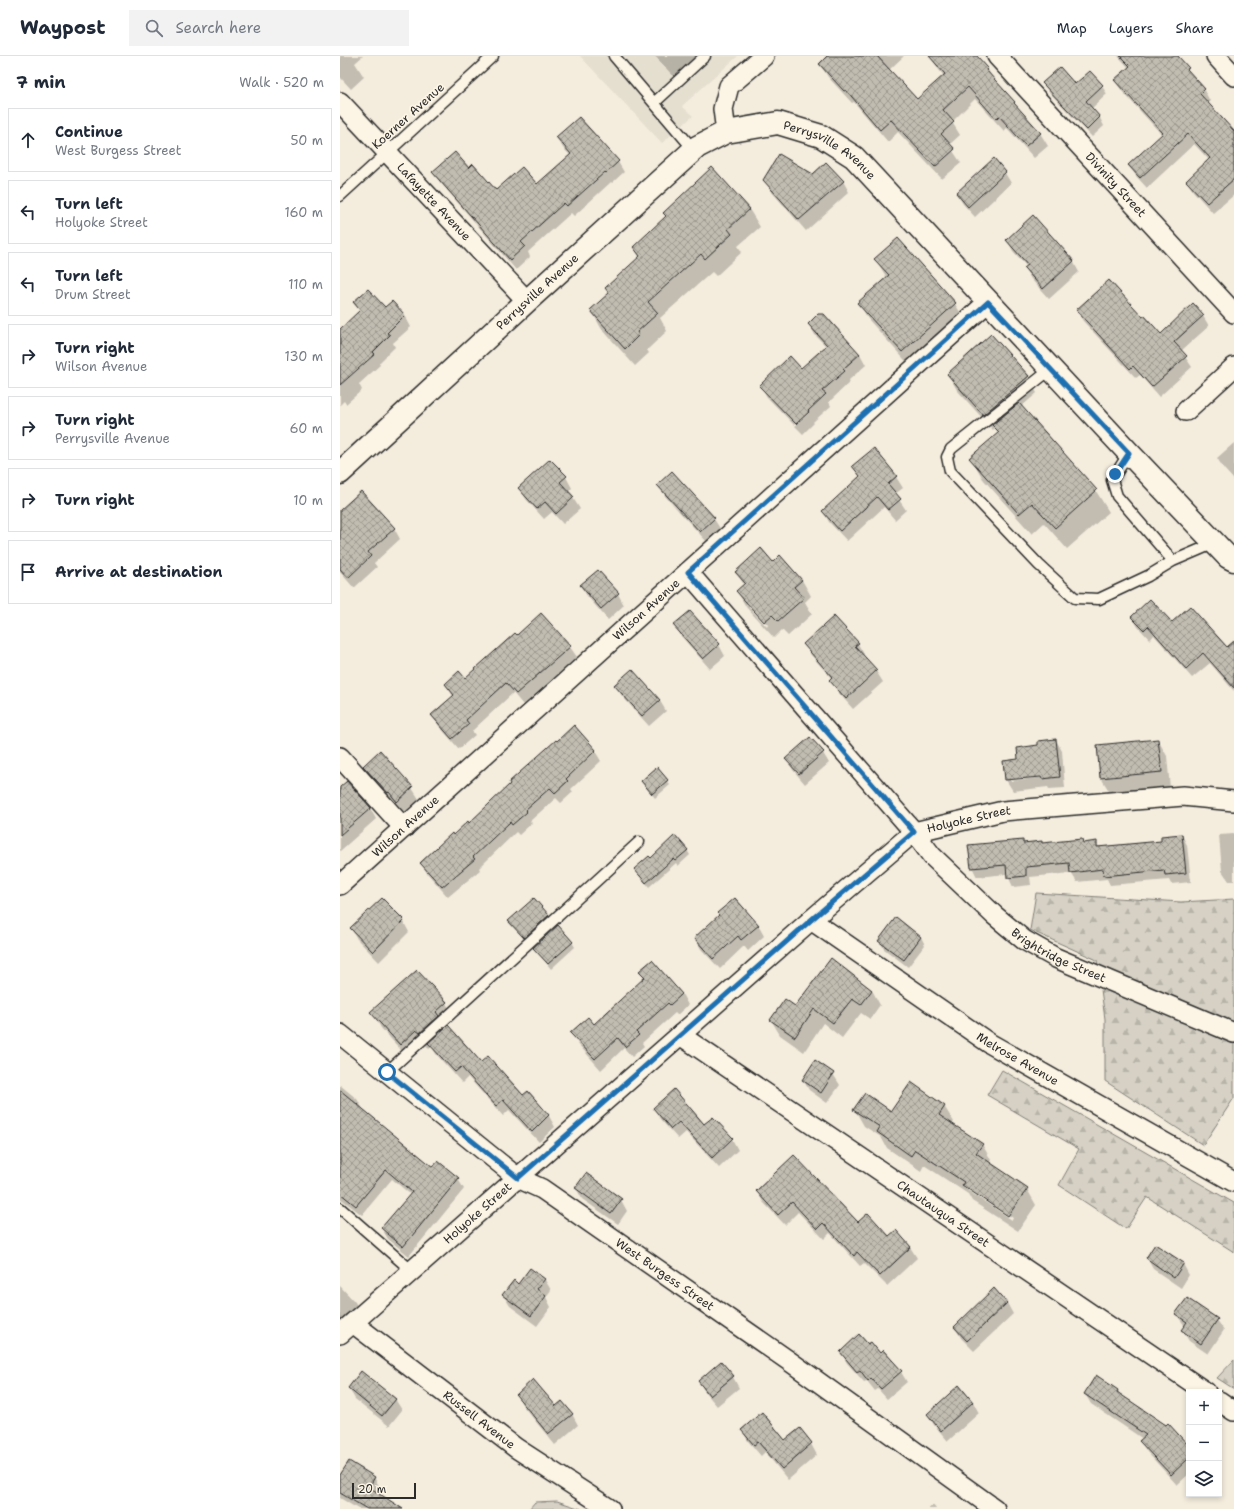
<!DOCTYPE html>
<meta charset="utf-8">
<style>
:root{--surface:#fff;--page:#f2f2f3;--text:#1f2937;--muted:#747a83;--line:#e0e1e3}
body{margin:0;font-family:"Shantell Sans",sans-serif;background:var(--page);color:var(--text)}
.controls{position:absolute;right:12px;bottom:12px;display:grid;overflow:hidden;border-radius:0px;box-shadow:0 2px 6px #0003}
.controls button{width:36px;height:36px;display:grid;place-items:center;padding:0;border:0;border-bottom:1px solid var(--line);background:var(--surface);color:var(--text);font:20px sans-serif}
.scale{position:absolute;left:12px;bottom:10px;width:64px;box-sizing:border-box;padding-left:4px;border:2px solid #2b2b2b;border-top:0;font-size:11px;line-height:14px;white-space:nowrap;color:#2b2b2b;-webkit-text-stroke:3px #fcf5e5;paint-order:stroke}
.stop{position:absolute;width:12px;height:12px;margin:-9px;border:3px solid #1f6fb2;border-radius:50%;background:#fff}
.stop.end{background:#1f6fb2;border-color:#fff;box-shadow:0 1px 4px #0008}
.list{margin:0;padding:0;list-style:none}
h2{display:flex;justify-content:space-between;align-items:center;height:52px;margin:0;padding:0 16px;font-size:17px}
h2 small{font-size:13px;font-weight:400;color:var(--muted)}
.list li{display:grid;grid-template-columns:26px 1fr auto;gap:12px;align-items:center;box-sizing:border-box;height:64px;margin:0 8px 8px;padding:0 8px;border:1px solid var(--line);border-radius:0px}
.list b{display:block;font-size:15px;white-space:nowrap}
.list p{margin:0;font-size:13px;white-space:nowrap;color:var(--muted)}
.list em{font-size:13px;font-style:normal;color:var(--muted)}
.icon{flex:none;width:22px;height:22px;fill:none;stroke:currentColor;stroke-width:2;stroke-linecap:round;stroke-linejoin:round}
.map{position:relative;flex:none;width:894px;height:1453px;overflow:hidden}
header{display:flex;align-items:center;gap:24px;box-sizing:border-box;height:56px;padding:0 20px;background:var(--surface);border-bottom:1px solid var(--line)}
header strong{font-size:19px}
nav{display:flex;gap:22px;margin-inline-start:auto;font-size:14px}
.search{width:280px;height:36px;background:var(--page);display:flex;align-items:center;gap:10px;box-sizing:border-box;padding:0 14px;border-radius:0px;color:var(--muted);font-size:15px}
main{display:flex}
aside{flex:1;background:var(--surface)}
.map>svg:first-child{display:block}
.built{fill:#e5dfd0}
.forest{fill:url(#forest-firs);stroke:#807e78}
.shadow{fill:#0003;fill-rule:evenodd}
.building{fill:url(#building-cross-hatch);stroke:#2b2b2b}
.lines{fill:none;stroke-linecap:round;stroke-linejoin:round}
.lane-casing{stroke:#2b2b2b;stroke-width:13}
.street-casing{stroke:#2b2b2b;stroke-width:22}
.secondary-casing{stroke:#2b2b2b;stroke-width:25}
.lane{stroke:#fcf5e5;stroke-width:10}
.street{stroke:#fcf5e5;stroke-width:19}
.secondary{stroke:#fcf5e5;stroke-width:22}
.route{stroke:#1f6fb2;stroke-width:5}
.labels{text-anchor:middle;stroke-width:3.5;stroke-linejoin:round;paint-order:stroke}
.street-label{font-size:12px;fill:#2b2b2b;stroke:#fcf5e5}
</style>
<header>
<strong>Waypost</strong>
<div class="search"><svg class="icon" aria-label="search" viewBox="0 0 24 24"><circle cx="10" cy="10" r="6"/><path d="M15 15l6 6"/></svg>Search here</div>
<nav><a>Map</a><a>Layers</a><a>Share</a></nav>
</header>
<main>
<aside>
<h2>7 min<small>Walk · 520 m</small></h2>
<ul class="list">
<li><svg class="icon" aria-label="ahead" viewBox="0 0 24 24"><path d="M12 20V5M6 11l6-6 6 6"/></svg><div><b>Continue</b><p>West Burgess Street</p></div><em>50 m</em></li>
<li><svg class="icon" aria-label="left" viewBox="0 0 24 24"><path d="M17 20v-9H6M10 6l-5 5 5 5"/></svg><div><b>Turn left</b><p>Holyoke Street</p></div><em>160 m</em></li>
<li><svg class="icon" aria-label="left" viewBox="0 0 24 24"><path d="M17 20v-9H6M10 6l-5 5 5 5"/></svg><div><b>Turn left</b><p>Drum Street</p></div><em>110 m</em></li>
<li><svg class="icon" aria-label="right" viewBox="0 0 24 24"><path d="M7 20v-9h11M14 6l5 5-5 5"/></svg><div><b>Turn right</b><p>Wilson Avenue</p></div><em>130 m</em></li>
<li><svg class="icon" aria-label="right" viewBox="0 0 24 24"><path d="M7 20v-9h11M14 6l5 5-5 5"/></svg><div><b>Turn right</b><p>Perrysville Avenue</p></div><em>60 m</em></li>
<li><svg class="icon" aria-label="right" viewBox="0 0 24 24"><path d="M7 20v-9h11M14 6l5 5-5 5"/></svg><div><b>Turn right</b></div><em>10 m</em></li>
<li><svg class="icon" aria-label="arrive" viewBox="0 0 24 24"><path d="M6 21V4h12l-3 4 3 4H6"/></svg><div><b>Arrive at destination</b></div></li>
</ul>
</aside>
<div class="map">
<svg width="894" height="1453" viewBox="0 0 894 1453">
<defs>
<pattern id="forest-firs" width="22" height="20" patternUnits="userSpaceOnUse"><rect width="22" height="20" fill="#d6d1c4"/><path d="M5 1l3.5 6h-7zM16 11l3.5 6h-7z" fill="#b8b4a9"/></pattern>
<pattern id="building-cross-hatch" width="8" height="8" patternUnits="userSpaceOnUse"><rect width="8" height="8" fill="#c2bdb1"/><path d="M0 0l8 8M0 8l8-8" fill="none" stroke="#9e9a90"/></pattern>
</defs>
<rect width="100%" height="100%" fill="#f4edde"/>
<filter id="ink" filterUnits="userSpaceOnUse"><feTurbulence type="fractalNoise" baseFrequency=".025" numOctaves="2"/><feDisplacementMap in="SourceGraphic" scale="8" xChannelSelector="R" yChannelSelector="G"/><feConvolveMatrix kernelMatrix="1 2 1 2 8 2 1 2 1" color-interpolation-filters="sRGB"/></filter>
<g filter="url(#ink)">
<path class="built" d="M240,0H398L342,50L353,60L322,87Z"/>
<path class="forest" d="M696,837L841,846L894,843V1042L863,1089L765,1025V963L757,904L690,874Z
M662,1014L894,1147V1196L807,1141L786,1173L719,1129L739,1093L647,1039Z
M894,1304V1333L877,1322Z
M217,1445L241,1453H189L195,1446Z"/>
<path class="shadow" d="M0,0H23L15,7L24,21L11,33L0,21Z
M315,0H357L334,21Z
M489,0H564L549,14L577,44L604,20L599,14L591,2L593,0H635L647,12L654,24L700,77L708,90L694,102L667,72L664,75L635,43L612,66L620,79L609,89L621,107L602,123L558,76L548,86L514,46L512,47L488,21L480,8Z
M778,0H837L864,34L870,45L868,47L894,78V139L873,157L853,135L847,125L869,104L854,88L807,132L796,120L789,109L822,79L782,35L775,25L789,12Z
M750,16L762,30L767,38L751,53L760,62L764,70L752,81L708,35L703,27L735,29Z
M217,82L278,106L284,116L272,127L271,126L234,160L231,157L188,196L190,201L176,214L100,126L94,116L129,113L156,136L197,129L230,99L223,92Z
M654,104L665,117L671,127L635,161L623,148L617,138Z
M473,119L503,125L509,136L466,175L431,135L425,124Z
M409,153L420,171L398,190L402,196L376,220L372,216L320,262L327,275L307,294L309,297L295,310L261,272L251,254L269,238L266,232L300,202L294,192L327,161L324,157Z
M558,184L615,248L625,264L572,312L528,263L519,247L547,222L536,204Z
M667,184L733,205L739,216L709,243L691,223L685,213L687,211L673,195Z
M52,246L65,260L71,271L53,287L55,291L39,307L40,309L19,328L22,334L6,348L4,345L0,349V274L20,256L14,247L45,253Z
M853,249L863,260L869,270L841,295L852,311L819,341L800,319L796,322L743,265L737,255L802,262L820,279Z
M469,268L520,298L526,309L509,324L510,326L489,346L491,350L473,366L474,367L463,378L455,370L469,357V354L454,369L427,341L421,330L461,314L487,291L475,279Z
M608,318L688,321L697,337L681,351L756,435L769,456L727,493L704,467L692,478L643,423L631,402L658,377L655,372L653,374L617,334Z
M894,387V424L884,413L877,402Z
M534,393L556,421L563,432L555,438L566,454L555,464L544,451L507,485L489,466L483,455L520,421L513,410Z
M210,404L226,421L232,432L228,436L233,442L240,453L223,468L212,456L204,463L186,443L179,432Z
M332,417L374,463L381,474L367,486L325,440L319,429Z
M0,456L54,472L60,483L34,507L37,511L14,532L0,516Z
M433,507L462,524L471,540L465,546L472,558L448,580L442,574L434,582L406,551L397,535L404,529L396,516ZM406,548H409L428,569L427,571Z
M257,515L278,538L284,549L268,564L247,540L241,530Z
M792,561L832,567L886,593L894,586V635L870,607L852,622L814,579L810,584L798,571Z
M335,570L379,589L385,600L370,613L341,580Z
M465,588H518L524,598L523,600L536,615L543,626L513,653L497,635L491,624L492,623L471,599Z
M230,591L237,601L183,649L173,637L132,675L135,679L119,693L99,670L92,659L113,640L106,629Z
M292,614L320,645L326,655L309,670L282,640L275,629Z
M716,684L722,695L725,732L709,733L708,731L673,735L666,724L664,705L679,704L699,690ZM706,719V721L670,725V723Z
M818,684L827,700L830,732L771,738L761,722Z
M40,695L72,732L79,743L64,756L56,746L54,748L31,721L24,711Z
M255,695L261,705L231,733L233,736L221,747L216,742L190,765L192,767L179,779L176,776L139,812L140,814L108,841L87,817L81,807L129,768Z
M483,697L489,707L465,728L453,714L447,703Z
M327,724L330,729L315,742L302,726Z
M0,732L30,752L36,763L0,795Z
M894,778V825H889L882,815L879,779Z
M842,779L847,789L851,826L831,828L829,824L770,829L767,823L737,826L731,817L690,821L691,829L673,831L667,818L637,821L632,811L683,785L684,788L701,786L703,788L742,784L743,788L756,786L759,791L823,785Z
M347,794L350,799L338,810L336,807L309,831L295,813L310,803Z
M194,843L211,865L187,887L170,866Z
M63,865L69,876L39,906L17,883L11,872Z
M418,869L424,880L408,895L404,890L380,913L361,893L355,882Z
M581,881L585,889L568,911L544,893L540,885Z
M232,886L235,891L211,913L194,892Z
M301,915L342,938L348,949L337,959L335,957L302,987L304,990L292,1001L284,992L261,1014L238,988L232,977L254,969L305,923Z
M532,934L540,949L530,963L521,957L502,982L483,967L464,996L440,979L431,964L455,951Z
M106,947L115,963L107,970L141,1008L183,1041L188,1036L209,1060L215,1071L199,1086L169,1054L163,1060L128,1021L122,1027L96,998L92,991L89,993L86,989L70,1004L41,972L32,956Z
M493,1018L500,1029L487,1047L469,1034L463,1024Z
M0,1029L17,1043L23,1053L94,1112L98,1106L118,1123L124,1133L69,1200L48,1183L42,1173L71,1139L52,1123L22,1159L0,1142Z
M604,1050L614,1066L612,1068L642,1088L651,1104L649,1107L687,1133L696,1149L678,1175L632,1145L628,1138L584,1109L581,1115L547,1092L541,1081L524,1070L515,1054L551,1057ZM627,1132L673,1162L672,1164L627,1134Z
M314,1052L364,1070L392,1083L398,1094L379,1112L346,1076L338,1083L320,1063Z
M454,1101L518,1167L570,1191L577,1202L547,1230L524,1207L520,1210L490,1177L484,1183L458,1156L445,1169L423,1146L417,1135Z
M236,1132L281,1144L287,1155L278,1168L242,1143Z
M807,1202L843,1208L849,1219L841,1232L813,1213Z
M191,1213L205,1224L211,1234L206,1241L211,1251L197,1270L170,1250L163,1239L178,1229Z
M0,1230L15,1246L20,1256L0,1274Z
M667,1247L673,1258L634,1295L621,1282L615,1271Z
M836,1258L877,1264L884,1274L868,1298L849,1285L842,1274L845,1270Z
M528,1290L561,1316L567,1326L547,1343L538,1333L535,1335L527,1325L524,1326L507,1307L501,1296Z
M381,1306L393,1321L399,1332L377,1350L365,1336L359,1325Z
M619,1331L633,1346L639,1357L608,1385L594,1369L588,1358Z
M9,1333L55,1343L62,1354L49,1370L15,1343Z
M778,1334L781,1341L845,1387L849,1383V1418L837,1429L807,1396L801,1385L803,1383L751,1348L745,1338Z
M177,1339L216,1351L232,1358L238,1369L215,1389L183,1350Z
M402,1374L445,1386L460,1374L471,1388L477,1399L448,1424L425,1396L421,1400L408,1385Z
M0,1421H34L39,1430L36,1436L62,1453H18L0,1442Z
M593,1449L596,1453H588Z"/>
<path class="building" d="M487,0H537L577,43L605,18L589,0H637L648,12L646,14L675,46L674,47L701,77L686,90L659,60L656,63L628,31L603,54L614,66L601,78L615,93L595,111L551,64L540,74L506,34L504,35L479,8Z
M780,0H838L849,12L847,13L865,33L860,38L894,75V123L867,147L846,125L870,102L848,78L800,122L788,109L823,77L774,24L790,10Z
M720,11L735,28L750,15L763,29L746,45L760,61L747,74L702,27Z
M239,61L279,105L266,117L265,116L227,150L224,147L181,186L185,190L170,204L92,116L115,96L129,112L133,108L156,134L182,111L197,128L231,98L216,81Z
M439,98L473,118L486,106L504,125L459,164L423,124Z
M654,102L666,116L628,151L616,137Z
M372,111L410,153L388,173L392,178L380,189L365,203L361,198L308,246L318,257L297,276L299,279L285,293L250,254L269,237L265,232L300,200L293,191L326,160L323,157Z
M693,159L734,205L703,233L684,212L688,209L666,184Z
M558,182L616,247L562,296L517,247L549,219L534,203Z
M769,224L803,261L804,259L821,278L853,247L864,259L834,286L847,300L812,331L793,310L790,313L736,254Z
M28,233L45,251L52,245L65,259L47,277L50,279L33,296L35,298L0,329V273L20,254L13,246Z
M478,258H484L520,298L503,313L505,315L482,335L486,338L468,355L469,356L456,368L419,330L450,300L461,312L487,289L468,268Z
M651,278L689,320L643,359L607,318Z
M679,347L757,434L715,472L692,447L679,458L629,402L659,376L652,369Z
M534,392L557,420L548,428L561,443L548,454L537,441L500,475L482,455L520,420L512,410Z
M210,403L227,420L220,426L234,441L216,458L205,446L197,453L178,432Z
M332,415L375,462L360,476L317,429Z
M21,435L55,472L28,496L31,500L8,522L0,513V454Z
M421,492L433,506L440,499L462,524L454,531L464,542L438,565L432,559L424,566L396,535L405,527L395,516Z
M258,514L279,537L261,553L240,529Z
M810,543L832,566L850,550L887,591L894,585V632L863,597L846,613L808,570L804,574L791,561Z
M350,555L380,588L363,603L333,569Z
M201,557L231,590L176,638L166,627L126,664L129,668L112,683L91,659L114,639L105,628L119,615L125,622L175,577L177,579Z
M494,560L519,587L515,590L537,614L506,643L489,624L492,621L463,588Z
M292,613L320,644L302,660L274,629Z
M234,669L256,694L226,723L228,725L215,737L210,732L185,754L187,756L172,769L170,766L133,801L135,803L102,831L80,807L112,777L113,779L128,765L129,767L170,728L169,726L216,684L217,685Z
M470,681L484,696L459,718L445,703Z
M716,683L720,721L702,723L701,721L665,724L663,705L678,703L677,692L698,689V685Z
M818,683L822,716L760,722L757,689Z
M40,694L73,731L57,746L49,736L48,737L23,710Z
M317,711L328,724L312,738L301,725Z
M7,725L31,752L0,779V731Z
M842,778L846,817L825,819L824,814L764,820L763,813L730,817L729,807L686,811V820L667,822L666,809L631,812L628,789L683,784V787L702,785V787L742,783L743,787L757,785V791L821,785V780Z
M335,779L348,794L335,805L333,803L306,827L294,813L309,800L311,802Z
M42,842L64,864L33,896L10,872Z
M194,842L209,859L184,882L168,865Z
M395,842L419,869L401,884L398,880L373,903L354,882L379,859L377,857Z
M556,861L581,881L564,904L538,885Z
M218,869L233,886L208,908L193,892Z
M491,902L532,934L521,949L512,943L493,967L474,953L455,981L430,964L445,943L455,950Z
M312,904L342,938L330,949L328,947L296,976L299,979L285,991L278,982L255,1003L230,977L248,961L254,968L305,921L299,915Z
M77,914L107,946L96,956L99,960L80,977L76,974L60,989L30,956Z
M108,969L141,1006L148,1000L183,1039L188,1035L209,1059L192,1076L163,1044L156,1050L121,1011L115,1016L88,987Z
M475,1004L494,1017L481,1037L462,1024Z
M571,1026L605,1050L599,1059L643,1088L636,1097L688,1132L668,1160L622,1129L624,1126L575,1094L571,1100L537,1076L540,1071L513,1054L525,1037L551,1055Z
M334,1033L364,1068L373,1061L393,1082L372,1102L339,1066L331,1073L313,1052Z
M0,1034L93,1111L98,1105L119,1122L63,1191L41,1172L72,1136L46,1114L16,1150L0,1137Z
M454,1099L518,1166L528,1157L549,1180L556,1174L571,1191L540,1220L517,1196L514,1200L483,1167L477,1173L452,1146L438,1159L416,1135Z
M246,1117L282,1143L271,1158L235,1132Z
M815,1188L844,1207L834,1222L806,1202Z
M190,1212L205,1223L197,1233L206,1240L191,1260L162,1239L174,1224L178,1228Z
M654,1232L667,1247L627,1285L614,1271Z
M847,1242L878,1263L861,1288L841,1274L847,1266L835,1258Z
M519,1278L528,1288L531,1286L540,1297L543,1294L562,1315L541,1333L531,1322L528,1325L520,1314L517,1316L500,1296Z
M381,1305L394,1320L370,1340L358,1325Z
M21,1315L56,1343L42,1360L8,1332Z
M756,1319L778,1334L777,1336L826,1369L828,1367L849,1390V1402L831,1419L799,1385L806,1379L744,1338Z
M193,1323L216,1350L222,1345L233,1358L208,1378L176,1339Z
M619,1329L633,1346L601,1375L587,1358Z
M422,1356L445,1384L460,1372L472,1387L442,1413L418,1386L414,1389L401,1374Z
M9,1405L35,1421L29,1431L63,1453H27L0,1437V1419Z"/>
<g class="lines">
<defs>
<path id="lane" d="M274,0L354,94
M314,47L365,0
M0,140L153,0
M711,313L611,393L607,401L610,415L699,509L735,542L759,543L808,520L833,505L777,440L772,424L789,397
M833,505L875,487
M47,1016L299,786
M0,1152L72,1215"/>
<g id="street">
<path id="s1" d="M657,0L894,257"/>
<path d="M876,0L894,20"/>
<path id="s2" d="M0,46L187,245"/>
<path d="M386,76L383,53L389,30L424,0"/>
<path d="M846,355L894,311"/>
<path id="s3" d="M348,516L574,776L592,800L654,859L684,884L716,902L894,977"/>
<path d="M0,701L64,772"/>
<path id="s4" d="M0,829L648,246"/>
<path id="s5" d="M471,864L649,987L894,1126"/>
<path id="s6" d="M0,978L178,1122L202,1133L452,1307L655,1453"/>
<path id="s7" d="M340,979L866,1336"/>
<path id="s8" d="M13,1267L176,1392L270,1453"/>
<path id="s9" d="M0,1278L471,864L574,776L663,755L843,740L894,745"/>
<path d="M879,1345L894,1355"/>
</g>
<g id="secondary">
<path id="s10" d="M0,417L187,245L357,91L386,76L438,67L481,80L514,101L789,397L888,501L894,504"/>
</g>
</defs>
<use href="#lane" class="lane-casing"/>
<use href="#street" class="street-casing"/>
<use href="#secondary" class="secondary-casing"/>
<use href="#lane" class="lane"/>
<use href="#street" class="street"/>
<use href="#secondary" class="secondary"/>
</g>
</g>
<g class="lines" filter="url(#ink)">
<path class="route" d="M47,1016L178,1122L471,864L574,776L348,516L648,246L789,397L775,418"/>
</g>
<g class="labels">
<g class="street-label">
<text transform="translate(68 60) rotate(-42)" y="4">Koerner Avenue</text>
<text dy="4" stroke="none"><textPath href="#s10" startOffset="628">Perrysville Avenue</textPath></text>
<text dy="4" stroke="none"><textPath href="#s1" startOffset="175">Divinity Street</textPath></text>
<text dy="4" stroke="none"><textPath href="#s2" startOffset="137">Lafayette Avenue</textPath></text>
<text dy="4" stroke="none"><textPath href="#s10" startOffset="268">Perrysville Avenue</textPath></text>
<text dy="4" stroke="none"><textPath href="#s4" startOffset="412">Wilson Avenue</textPath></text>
<text dy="4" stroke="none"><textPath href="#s9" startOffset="819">Holyoke Street</textPath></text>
<text dy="4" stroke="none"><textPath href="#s4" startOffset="88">Wilson Avenue</textPath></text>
<text dy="4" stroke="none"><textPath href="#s3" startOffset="537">Brightridge Street</textPath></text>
<text dy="4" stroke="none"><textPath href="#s5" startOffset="249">Melrose Avenue</textPath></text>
<text dy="4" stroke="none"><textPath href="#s9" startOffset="183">Holyoke Street</textPath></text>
<text dy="4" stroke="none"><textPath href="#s7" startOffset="318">Chautauqua Street</textPath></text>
<text dy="4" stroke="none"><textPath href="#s6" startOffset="405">West Burgess Street</textPath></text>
<text dy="4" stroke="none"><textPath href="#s8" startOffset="159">Russell Avenue</textPath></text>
</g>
</g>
</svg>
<div class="controls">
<button>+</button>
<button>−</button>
<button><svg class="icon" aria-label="layers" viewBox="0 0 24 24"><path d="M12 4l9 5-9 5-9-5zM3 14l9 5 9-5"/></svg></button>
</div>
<div class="scale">20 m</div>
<div class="stop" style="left:47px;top:1016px"></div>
<div class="stop end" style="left:775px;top:418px"></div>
</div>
</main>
